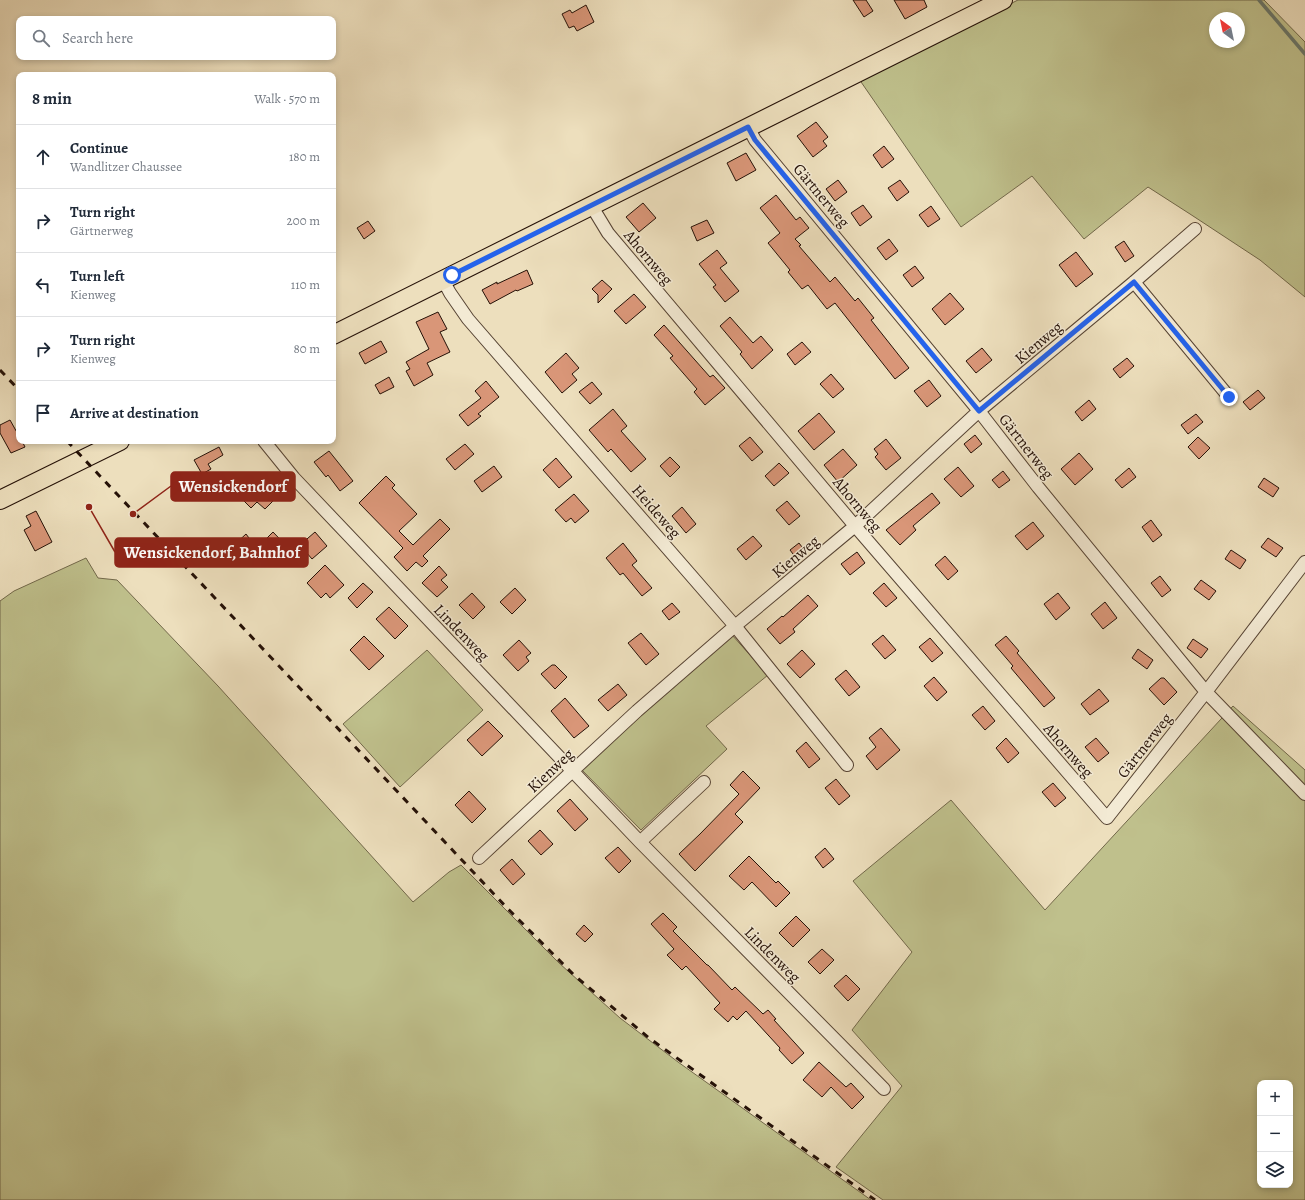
<!DOCTYPE html>
<meta charset="utf-8">
<style>
:root{--surface:#fff;--page:#f2f2f3;--text:#1f2937;--muted:#747a83;--line:#e0e1e3}
body{margin:0;font-family:Alegreya,serif;background:var(--page);color:var(--text)}
.controls{position:absolute;right:12px;bottom:12px;display:grid;overflow:hidden;border-radius:8px;box-shadow:0 2px 6px #0003}
.controls button{width:36px;height:36px;display:grid;place-items:center;padding:0;border:0;border-bottom:1px solid var(--line);background:var(--surface);color:var(--text);font:20px sans-serif}
.compass{position:absolute;left:1209px;top:12px;width:36px;height:36px;border-radius:50%;background:var(--surface);box-shadow:0 2px 6px #0003;rotate:327deg}
.stop{position:absolute;width:12px;height:12px;margin:-9px;border:3px solid #2563eb;border-radius:50%;background:#fff}
.stop.end{background:#2563eb;border-color:#fff;box-shadow:0 1px 4px #0008}
.list{margin:0;padding:0;list-style:none}
h2{display:flex;justify-content:space-between;align-items:center;height:52px;margin:0;padding:0 16px;font-size:17px}
h2 small{font-size:13px;font-weight:400;color:var(--muted)}
.list li{display:grid;grid-template-columns:26px 1fr auto;gap:12px;align-items:center;box-sizing:border-box;height:64px;padding:0 16px;border-top:1px solid var(--line)}
.list b{display:block;font-size:15px;white-space:nowrap}
.list p{margin:0;font-size:13px;white-space:nowrap;color:var(--muted)}
.list em{font-size:13px;font-style:normal;color:var(--muted)}
.icon{flex:none;width:22px;height:22px;fill:none;stroke:currentColor;stroke-width:2;stroke-linecap:round;stroke-linejoin:round}
.map{position:relative;flex:none;width:1305px;height:1200px;overflow:hidden}
.search{position:absolute;background:var(--surface);box-shadow:0 2px 6px #0003;left:16px;top:16px;width:320px;height:44px;display:flex;align-items:center;gap:10px;box-sizing:border-box;padding:0 14px;border-radius:8px;color:var(--muted);font-size:15px}
.panel{position:absolute;background:var(--surface);box-shadow:0 2px 6px #0003;left:16px;top:72px;width:320px;height:372px;border-radius:8px}
.map>svg:first-child{display:block}
.green{fill:#bfc08c;stroke:#72684a;fill-rule:evenodd}
.lines{fill:none;stroke-linecap:round;stroke-linejoin:round}
.stream{stroke:#6b786b;stroke-width:3.5}
.building{fill:#d99678;stroke:#251107}
.minor-casing{stroke:#574434;stroke-width:14}
.primary-casing{stroke:#251107;stroke-width:20}
.minor{stroke:#f3ead4;stroke-width:12}
.primary{stroke:#eddfbd;stroke-width:18}
.rail{stroke:#251107;stroke-width:3;stroke-dasharray:7 7;stroke-linecap:butt}
.route{stroke:#2563eb;stroke-width:5}
.labels{text-anchor:middle;stroke-width:3;stroke-linejoin:round;paint-order:stroke}
.street-label{font-size:16px;fill:#251107;stroke:#f3ead4}
.leader{fill:none;stroke:#8f2418;stroke-width:1.5}
.callout-dot{fill:#8f2418;stroke:#f3ead4;stroke-width:1.5}
.callout{fill:#8f2418;stroke:#8f2418;stroke-width:1.5}
.callout-label{font-size:17px;text-anchor:middle;font-weight:bold;fill:#fff}
</style>
<div class="map">
<svg width="1305" height="1200" viewBox="0 0 1305 1200">
<rect width="100%" height="100%" fill="#eddfbd"/>
<filter id="stains"><feTurbulence type="fractalNoise" baseFrequency=".005" numOctaves="4"/><feColorMatrix values="0 0 0 0 .2 0 0 0 0 .09 0 0 0 0 .02 0 0 0 .5 -.17"/></filter>
<radialGradient id="worn" r=".72"><stop offset=".6" stop-color="#630" stop-opacity="0"/><stop offset="1" stop-color="#630" stop-opacity=".3"/></radialGradient>
<path class="green" d="M1018,0H1264L1305,42V297L1260,260L1190,214L1148,187L1084,239L1032,176L961,227L859,79ZM1215,18H1239V42H1215Z
M86,558L98,578L117,580L218,686L413,902L449,872L461,865L559,963L620,1018L678,1062L871,1200H0V601L14,591Z
M732,635L768,675L706,726L727,749L641,830L581,769Z
M427,650L483,710L400,787L343,724Z
M1233,706L1305,770V1200H883L836,1167L902,1086L852,1030L912,952L853,881L951,800L1045,910ZM1260,1083H1290V1185H1260Z"/>
<g class="lines">
<path class="stream" d="M1259,0L1305,54"/>
</g>
<path class="building" d="M853,0H866L873,11L864,17Z
M894,0H924L927,7L905,19Z
M586,5L594,22L577,31L574,26L569,28L562,14L570,10L572,13Z
M816,122L828,137L823,141L827,146L813,157L797,136Z
M884,146L894,159L882,168L873,155Z
M746,153L756,170L736,181L727,163Z
M838,180L847,192L835,201L826,189Z
M900,180L909,192L897,201L888,188Z
M776,195L796,220L800,217L809,228L795,239L801,245L799,246L830,282L835,277L855,301L858,298L874,318L871,320L909,368L895,379L835,303L827,309L808,285L802,289L788,272L790,270L768,243L780,233L760,208Z
M643,203L656,218L639,232L626,217Z
M863,205L872,217L860,226L851,213Z
M931,206L940,219L928,227L919,215Z
M707,220L714,233L697,241L691,227Z
M368,221L375,231L364,239L357,228Z
M889,239L898,251L886,260L877,248Z
M1124,241L1134,256L1125,262L1115,247Z
M717,250L727,263L720,268L739,291L725,302L713,287L716,285L699,264Z
M1076,252L1093,274L1076,287L1059,265Z
M915,266L924,278L912,287L903,275Z
M527,270L533,284L517,291L516,290L490,304L482,290L497,282V284Z
M602,280L612,289L598,303V295L592,289Z
M950,293L964,309L945,325L932,309Z
M634,294L646,307L626,324L614,311Z
M438,312L447,329L440,332L450,352L427,363L433,375L414,386L406,371L410,369L406,362L429,349L416,322Z
M730,317L753,343L761,336L773,350L752,369L740,354L742,352L720,326Z
M664,325L710,377L713,375L725,388L705,405L694,392L697,389L670,358L673,356L654,335Z
M381,341L387,352L365,364L359,353Z
M802,342L811,352L795,365L787,354Z
M982,348L992,360L976,373L966,361Z
M566,353L579,368L572,374L577,380L562,393L545,372Z
M1127,358L1134,366L1120,378L1113,369Z
M831,374L844,389L833,398L820,384Z
M389,377L394,387L380,394L375,385Z
M929,380L941,396L927,407L914,391Z
M486,381L499,397L478,414L481,416L468,426L459,415L481,398L475,391Z
M592,382L602,394L590,404L579,392Z
M1258,390L1265,398L1250,410L1243,402Z
M1089,400L1096,409L1082,421L1075,412Z
M613,409L627,426L621,431L646,459L631,472L611,449L608,452L589,430Z
M819,413L835,432L814,450L798,431Z
M1196,414L1203,422L1188,434L1181,425Z
M10,420L19,436V441H22L25,447L11,453L0,433V425Z
M975,435L982,444L971,453L964,444Z
M750,437L763,452L752,461L739,446Z
M1198,437L1210,448L1199,459L1188,447Z
M886,439L901,458L886,470L875,457L878,454L874,449Z
M465,444L474,454L455,470L446,459Z
M219,447L223,455L208,464L211,469L202,474L194,460Z
M843,449L857,465L838,482L824,465Z
M329,451L353,481L340,491L328,475L326,477L314,462Z
M1079,453L1093,469L1075,485L1061,469Z
M670,457L680,467L670,477L660,466Z
M556,458L572,477L559,488L543,470Z
M779,463L789,473L774,486L765,476Z
M494,466L502,477L482,492L474,481Z
M958,467L974,486L961,497L944,479Z
M1129,468L1136,477L1122,488L1115,480Z
M1003,471L1010,480L999,488L992,480Z
M386,476L395,485L392,488L417,514L399,531L413,545L440,519L450,529L423,556L428,561L422,567L416,562L407,571L394,557L403,548L359,503Z
M260,477L278,496L265,509L257,502L251,508L240,497Z
M1264,478L1279,488L1273,497L1258,487Z
M932,493L940,503L913,526L916,530L900,545L886,530Z
M574,494L589,511L575,523L571,518L566,522L555,510Z
M787,501L800,516L789,525L776,510Z
M682,507L696,524L686,533L672,516Z
M36,511L52,542L35,551L24,530L31,526L26,516Z
M1151,520L1162,535L1153,542L1142,527Z
M1033,522L1044,536L1027,550L1015,536Z
M273,532L296,556L286,566L272,552L267,556L258,547Z
M315,532L327,546L312,559L300,545Z
M246,534L252,542L240,553L233,546Z
M753,536L762,546L746,560L737,549Z
M1268,538L1283,548L1276,557L1261,547Z
M623,543L637,561L632,565L652,588L642,596L623,573L620,575L606,558Z
M799,543L805,551L796,558L790,550Z
M1231,550L1246,560L1240,569L1225,559Z
M857,552L865,563L850,575L841,564Z
M945,556L958,571L948,580L935,565Z
M325,565L344,585L330,598L326,593L321,598L307,583Z
M439,566L447,575L441,580L448,587L437,597L422,583Z
M1160,576L1171,590L1162,597L1151,583Z
M1201,580L1216,591L1209,600L1194,589Z
M363,583L373,592L357,608L348,598Z
M884,583L897,598L886,607L873,593Z
M515,588L526,600L512,614L500,602Z
M472,593L485,607L473,619L459,605Z
M1058,593L1070,608L1056,620L1044,604Z
M808,595L818,606L793,629L795,632L780,644L767,629L782,616L783,617Z
M1105,602L1117,618L1103,629L1091,614Z
M672,603L680,612L669,620L662,611Z
M389,607L408,626L395,639L376,619Z
M641,633L659,654L646,665L628,643Z
M883,635L896,650L885,659L872,644Z
M364,636L384,656L369,670L350,650Z
M1006,636L1019,651L1017,653L1055,698L1044,707L1011,668L1013,666L995,645Z
M930,638L943,653L932,662L919,647Z
M1193,639L1208,649L1201,658L1187,648Z
M519,640L531,653L526,657L529,661L518,671L503,655Z
M1138,649L1153,660L1147,669L1132,658Z
M802,650L815,664L800,678L787,664Z
M552,665H555L567,677L555,689L541,674Z
M846,670L860,687L849,696L835,679Z
M934,677L947,692L937,701L924,686Z
M1161,678H1164L1177,692L1164,705L1149,689Z
M618,684L627,695L608,711L598,700Z
M1099,689L1109,701L1090,715L1081,704Z
M565,698L589,726L574,738L551,711Z
M983,706L995,721L985,730L972,715Z
M488,721L503,736L482,756L467,740Z
M881,728L900,750L877,770L866,756L876,747L869,738Z
M1006,738L1019,753L1008,763L996,748Z
M1096,738L1109,753L1098,762L1085,747Z
M806,742L820,759L809,768L796,751Z
M743,771L760,788L735,814L743,822L695,871L679,854L700,834L739,794L730,785Z
M836,779L850,796L839,805L825,788Z
M1053,783L1066,798L1055,807L1042,792Z
M469,791L486,809L472,823L455,805Z
M570,799L588,819L575,831L557,811Z
M540,830L553,844L541,855L528,841Z
M618,847L631,861L619,873L605,858Z
M825,848L834,859L823,868L815,857Z
M749,856L776,883L778,881L790,893L776,907L752,882L744,890L729,876Z
M512,859L525,874L513,885L500,870Z
M663,913L677,927L673,931L707,965H708L732,990L735,987L763,1014L768,1010L776,1019L774,1020L804,1053L792,1064L779,1050L780,1048L746,1011L737,1020L733,1016L728,1022L714,1009L720,1003L686,966L682,970L667,955L674,949L651,924Z
M796,916L810,930L793,947L779,933Z
M584,925L593,934L585,942L576,934Z
M822,949L834,960L820,974L808,962Z
M846,975L860,989L848,1001L834,986Z
M819,1062L846,1087L851,1083L864,1097L852,1109L831,1087L822,1097L803,1080Z"/>
<g class="lines">
<defs>
<path id="minor" d="M748,127L755,140L979,411L1038,487L1206,692L1305,794
M591,205L608,233L855,526L1107,818L1206,692L1305,562
M443,280L450,293L468,319L735,626L847,765
M1134,282L1229,397
M264,441L294,478L640,842L884,1089
M640,842L704,782
M479,858L637,711L735,626L855,526L979,411L1134,282L1195,229"/>
<path id="primary" d="M333,335L1003,0
M0,500L120,441"/>
</defs>
<use href="#minor" class="minor-casing"/>
<use href="#primary" class="primary-casing"/>
<use href="#minor" class="minor"/>
<use href="#primary" class="primary"/>
<path class="rail" d="M0,370L19,390
M67,441L508,909L575,976L649,1038L875,1200"/>
</g>
<g class="lines">
<path class="route" d="M452,275L748,127L755,140L979,411L1134,282L1229,397"/>
</g>
<g class="labels">
<g class="street-label">
<text transform="translate(822 195) rotate(50)" y="6">Gärtnerweg</text>
<text transform="translate(649 257) rotate(50)" y="6">Ahornweg</text>
<text transform="translate(1038 342) rotate(-40)" y="6">Kienweg</text>
<text transform="translate(1027 446) rotate(52)" y="6">Gärtnerweg</text>
<text transform="translate(858 504) rotate(50)" y="6">Ahornweg</text>
<text transform="translate(657 511) rotate(49)" y="6">Heideweg</text>
<text transform="translate(795 556) rotate(-40)" y="6">Kienweg</text>
<text transform="translate(462 632) rotate(46)" y="6">Lindenweg</text>
<text transform="translate(1144 745) rotate(-52)" y="6">Gärtnerweg</text>
<text transform="translate(1069 750) rotate(49)" y="6">Ahornweg</text>
<text transform="translate(550 770) rotate(-43)" y="6">Kienweg</text>
<text transform="translate(773 954) rotate(45)" y="6">Lindenweg</text>
</g>
</g>
<path class="leader" d="M133 514L171 486M89 507L115 552"/>
<g class="callout-dot">
<circle cx="133" cy="514" r="4"/>
<circle cx="89" cy="507" r="4"/>
</g>
<g class="callout">
<rect x="171" y="472" width="124" height="29" rx="4"/>
<rect x="115" y="538" width="193" height="29" rx="4"/>
</g>
<g class="callout-label">
<text x="233" y="492">Wensickendorf</text>
<text x="212" y="558">Wensickendorf, Bahnhof</text>
</g>
<rect width="100%" height="100%" filter="url(#stains)"/>
<rect width="100%" height="100%" fill="url(#worn)"/>
</svg>
<div class="controls">
<button>+</button>
<button>−</button>
<button><svg class="icon" aria-label="layers" viewBox="0 0 24 24"><path d="M12 4l9 5-9 5-9-5zM3 14l9 5 9-5"/></svg></button>
</div>
<svg class="compass" viewBox="-18 -18 36 36"><path d="M0-13l5 13h-10z" fill="#e53935"/><path d="M0 13l5-13h-10z" fill="#747a83"/></svg>
<div class="stop" style="left:452px;top:275px"></div>
<div class="stop end" style="left:1229px;top:397px"></div>
<div class="search"><svg class="icon" aria-label="search" viewBox="0 0 24 24"><circle cx="10" cy="10" r="6"/><path d="M15 15l6 6"/></svg>Search here</div>
<section class="panel">
<h2>8 min<small>Walk · 570 m</small></h2>
<ul class="list">
<li><svg class="icon" aria-label="ahead" viewBox="0 0 24 24"><path d="M12 20V5M6 11l6-6 6 6"/></svg><div><b>Continue</b><p>Wandlitzer Chaussee</p></div><em>180 m</em></li>
<li><svg class="icon" aria-label="right" viewBox="0 0 24 24"><path d="M7 20v-9h11M14 6l5 5-5 5"/></svg><div><b>Turn right</b><p>Gärtnerweg</p></div><em>200 m</em></li>
<li><svg class="icon" aria-label="left" viewBox="0 0 24 24"><path d="M17 20v-9H6M10 6l-5 5 5 5"/></svg><div><b>Turn left</b><p>Kienweg</p></div><em>110 m</em></li>
<li><svg class="icon" aria-label="right" viewBox="0 0 24 24"><path d="M7 20v-9h11M14 6l5 5-5 5"/></svg><div><b>Turn right</b><p>Kienweg</p></div><em>80 m</em></li>
<li><svg class="icon" aria-label="arrive" viewBox="0 0 24 24"><path d="M6 21V4h12l-3 4 3 4H6"/></svg><div><b>Arrive at destination</b></div></li>
</ul>
</section>
</div>
